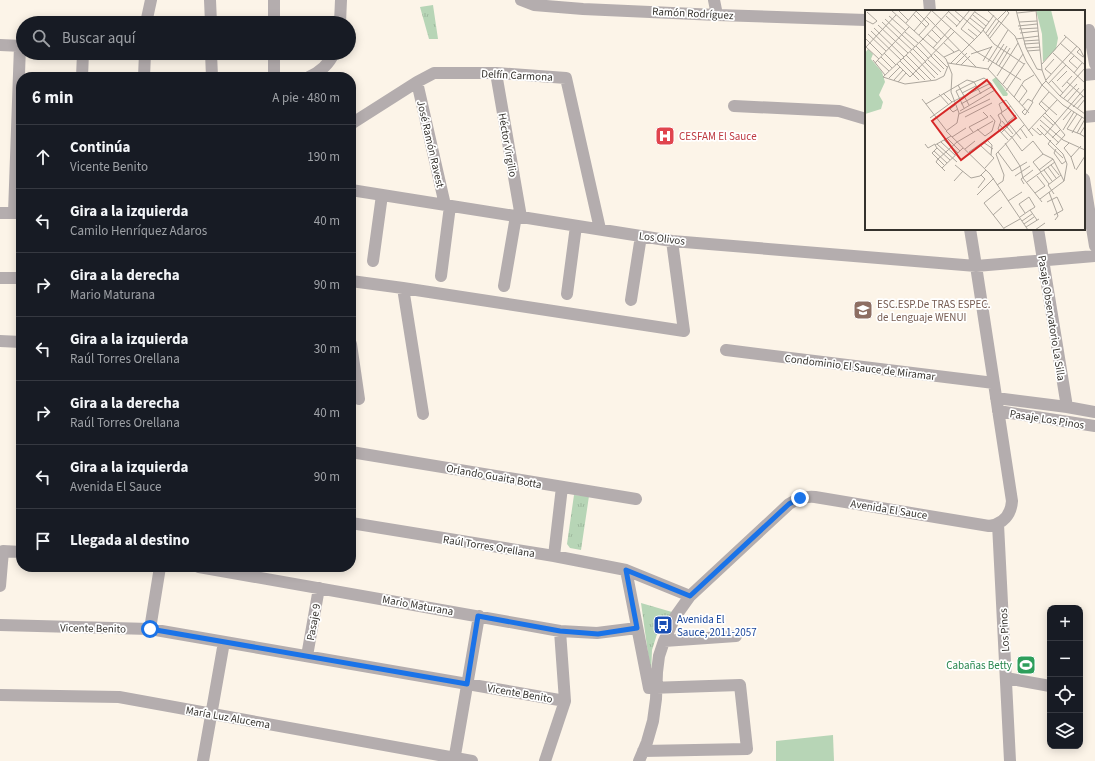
<!DOCTYPE html>
<html lang="es">
<meta charset="utf-8">
<style>
:root{--surface:#171b24;--page:#20242c;--text:#f1f3f6;--muted:#9ea1a6;--line:#363941}
body{margin:0;font-family:"Source Sans 3",sans-serif;background:var(--page);color:var(--text)}
.controls{position:absolute;right:12px;bottom:12px;display:grid;overflow:hidden;border-radius:8px;box-shadow:0 2px 10px #0003}
.controls button{width:36px;height:36px;display:grid;place-items:center;padding:0;border:0;border-bottom:1px solid var(--line);background:var(--surface);color:var(--text);font:20px sans-serif}
.stop{position:absolute;width:12px;height:12px;margin:-9px;border:3px solid #1a73e8;border-radius:50%;background:#fff}
.stop.end{background:#1a73e8;border-color:#fff;box-shadow:0 1px 4px #0008}
.list{margin:0;padding:0;list-style:none}
h2{display:flex;justify-content:space-between;align-items:center;height:52px;margin:0;padding:0 16px;font-size:17px}
h2 small{font-size:13px;font-weight:400;color:var(--muted)}
.list li{display:grid;grid-template-columns:26px 1fr auto;gap:12px;align-items:center;box-sizing:border-box;height:64px;padding:0 16px;border-top:1px solid var(--line)}
.list b{display:block;font-size:15px;white-space:nowrap}
.list p{margin:0;font-size:13px;white-space:nowrap;color:var(--muted)}
.list em{font-size:13px;font-style:normal;color:var(--muted)}
.icon{flex:none;width:22px;height:22px;fill:none;stroke:currentColor;stroke-width:2;stroke-linecap:round;stroke-linejoin:round}
.map{position:relative;flex:none;width:1095px;height:761px;overflow:hidden}
.search{position:absolute;background:var(--surface);box-shadow:0 2px 10px #0003;left:16px;top:16px;width:340px;height:44px;display:flex;align-items:center;gap:10px;box-sizing:border-box;padding:0 14px;border-radius:22px;color:var(--muted);font-size:15px}
.panel{position:absolute;background:var(--surface);box-shadow:0 2px 10px #0003;left:16px;top:72px;width:340px;height:500px;border-radius:16px}
.map>svg:first-child{display:block}
.green{fill:#b7d5b6}
.park{fill:url(#park-tufts)}
.water{fill:url(#water-waves)}
.lines{fill:none;stroke-linecap:round;stroke-linejoin:round}
.minor{stroke:#b4adae;stroke-width:12}
.route{stroke:#1a73e8;stroke-width:5}
.labels{text-anchor:middle;stroke-width:3.5;stroke-linejoin:round;paint-order:stroke}
.street-label{font-size:11px;fill:#35322d;stroke:#fff}
.health-label{font-size:11px;fill:#be3a42;stroke:#fff;text-anchor:start}
.education-label{font-size:11px;fill:#785e54;stroke:#fff;text-anchor:start}
.transit-label{font-size:11px;fill:#164399;stroke:#fff;text-anchor:start}
.leisure-label{font-size:11px;fill:#27864d;stroke:#fff;text-anchor:end}
.inset-road{fill:none;stroke:#aca69d;stroke-width:1}
.view{fill:#d62828;fill-opacity:0.15;stroke:#d62828;stroke-width:2}
.inset-edge{fill:none;stroke:#35322d;stroke-width:2}
</style>
<div class="map">
<svg width="1095" height="761" viewBox="0 0 1095 761">
<defs>
<pattern id="park-tufts" width="24" height="20" patternUnits="userSpaceOnUse"><rect width="24" height="20" fill="#b7d5b6"/><path d="M3 7l-1-3M5 7V3M7 7l1-3M15 17l-1-3M17 17v-4M19 17l1-3" fill="none" stroke="#9eb79d"/></pattern>
<pattern id="water-waves" width="16" height="10" patternUnits="userSpaceOnUse"><rect width="16" height="10" fill="#b8cdf1"/><path d="M0 5q4-4 8 0t8 0" fill="none" stroke="#9fb0cf"/></pattern>
</defs>
<rect width="100%" height="100%" fill="#fcf4e8"/>
<path class="green" d="M833,735L834,761H776V741Z"/>
<path class="park" d="M433,5L438,39H429L420,7Z
M574,495L589,496L581,550L570,548L567,544Z
M641,603L672,612L658,631L652,650L651,675Z"/>
<path class="water" d="M1019,657L1035,658L1034,674L1017,672Z"/>
<g class="lines">
<path class="minor" d="M210,0L211,23
M521,0L534,5L583,9L717,15L866,20
M714,0L717,15
M929,0L930,11
M146,23L151,0
M274,23V0
M340,23L341,0
M1089,30L1095,64
M0,45L23,46
M211,53L212,77
M496,73L521,217
M1084,75L1095,74
M82,77L83,53
M144,77L145,53
M274,77V53
M309,77C320,72 329,64 334,53
M417,82L445,205
M734,106L839,111L866,119
M1084,117L1095,116
M351,124L417,82L434,73H496L566,78L600,229
M1084,179L1095,246
M351,190L672,241L976,266L1095,256
M0,213H21
M14,213L20,46
M1038,229L1067,407
M373,261L382,195
M441,276L450,206
M0,278H21
M351,281L403,288L684,331L672,241
M504,286L516,216
M403,288L423,414
M567,294L576,226
M631,300L641,236
M0,341L21,342
M351,344L359,399
M726,350L994,383
M996,398L1067,407L1095,412
M998,411L1095,426
M351,452L636,499
M351,523L554,556L626,570L690,596
M998,524L1010,761
M554,556L562,487
M199,567L560,631L597,633L637,628
M626,570L649,688L740,685L747,749L643,751
M0,586L3,551L21,552
M0,625L150,629L565,701
M150,629L160,567
M664,641L736,636
M307,656L319,588
M1006,678L1050,686
M0,695L119,697L472,761
M203,761L224,642
M454,761L479,616
M545,761L565,701L560,631
M639,761L647,742L653,721L656,699L657,672L659,656L664,641L675,617L690,596L789,504C798,498 805,496 815,497L989,526C1003,524 1011,515 1012,501L976,266L970,229"/>
</g>
<g class="lines">
<path class="route" d="M150,629L467,684L478,616L560,631L598,634L637,628L626,570L690,596L789,504L800,498"/>
</g>
<defs>
<symbol id="hospital-square" viewBox="-11 -11 22 22"><rect x="-9" y="-9" width="18" height="18" rx="4" fill="#e0444e" stroke="#fff"/><path d="M-5-5h3v3.5h4V-5h3V5h-3V1.5h-4V5h-3Z" fill="#fff"/></symbol>
<symbol id="school-square" viewBox="-11 -11 22 22"><rect x="-9" y="-9" width="18" height="18" rx="4" fill="#8d6e63" stroke="#fff"/><path d="M0-5L7-2L0 1L-7-2ZM-4 1L0 2.5L4 1V4Q0 6-4 4Z" fill="#fff"/></symbol>
<symbol id="bus-square" viewBox="-11 -11 22 22"><rect x="-9" y="-9" width="18" height="18" rx="4" fill="#1a4fb4" stroke="#fff"/><path d="M-5-6H5V4H4V6H2V4H-2V6H-4V4H-5ZM-3.5-4V0h7V-4ZM-3.5 1.2v1.5H-2V1.2ZM2 1.2v1.5H3.5V1.2Z" fill="#fff"/></symbol>
<symbol id="stadium-square" viewBox="-11 -11 22 22"><rect x="-9" y="-9" width="18" height="18" rx="4" fill="#2e9e5b" stroke="#fff"/><path d="M0-5a6.5 5 0 1 0 0 10a6.5 5 0 1 0 0-10ZM-3.5-1.8h7v3.6h-7Z" fill="#fff"/></symbol>
</defs>
<g fill-rule="evenodd">
<use href="#hospital-square" x="654" y="125" width="22" height="22"/>
<use href="#school-square" x="852" y="299" width="22" height="22"/>
<use href="#bus-square" x="652" y="614" width="22" height="22"/>
<use href="#stadium-square" x="1015" y="654" width="22" height="22"/>
</g>
<g class="labels">
<g class="street-label">
<text transform="translate(693 13) rotate(3)" y="4">Ramón Rodríguez</text>
<text transform="translate(517 75) rotate(3)" y="4">Delfín Carmona</text>
<text transform="translate(431 144) rotate(77)" y="4">José Ramón Ravest</text>
<text transform="translate(508 145) rotate(80)" y="4">Héctor Virgilio</text>
<text transform="translate(662 238) rotate(7)" y="4">Los Olivos</text>
<text transform="translate(1052 318) rotate(81)" y="4">Pasaje Observatorio La Silla</text>
<text transform="translate(860 367) rotate(7)" y="4">Condominio El Sauce de Miramar</text>
<text transform="translate(1047 419) rotate(9)" y="4">Pasaje Los Pinos</text>
<text transform="translate(494 476) rotate(10)" y="4">Orlando Guaita Botta</text>
<text transform="translate(889 509) rotate(9)" y="4">Avenida El Sauce</text>
<text transform="translate(489 546) rotate(9)" y="4">Raúl Torres Orellana</text>
<text transform="translate(418 605) rotate(10)" y="4">Mario Maturana</text>
<text transform="translate(313 622) rotate(-80)" y="4">Pasaje 9</text>
<text transform="translate(93 628) rotate(1)" y="4">Vicente Benito</text>
<text transform="translate(1004 630) rotate(-93)" y="4">Los Pinos</text>
<text transform="translate(520 693) rotate(10)" y="4">Vicente Benito</text>
<text transform="translate(228 717) rotate(10)" y="4">María Luz Alucema</text>
</g>
<g class="health-label">
<text x="679" y="140">CESFAM El Sauce</text>
</g>
<g class="education-label">
<text x="877" y="308">ESC.ESP.De TRAS ESPEC.<tspan x="877" dy="13">de Lenguaje WENUI</tspan></text>
</g>
<g class="transit-label">
<text x="677" y="623">Avenida El<tspan x="677" dy="13">Sauce, 2011-2057</tspan></text>
</g>
<g class="leisure-label">
<text x="1012" y="669">Cabañas Betty</text>
</g>
</g>
<g transform="translate(865 10)">
<rect width="220" height="220" fill="#fcf4e8"/>
<path d="M171,0H186L193,28L191,39L178,52L177,24ZM3,39L8,44L6,49L17,62L20,72L14,85L18,92L16,99L0,104V43Z" fill="#b7d5b6"/>
<path d="M131,67L143,84L142,86H138L127,70Z" fill="#b7d5b6"/>
<path class="inset-road" d="M26,0L58,29L85,0M33,0L43,10M50,0L64,14M66,0L112,42L156,70M82,0L95,12M89,0L116,23M122,0L150,26L161,51L177,75L181,71L177,60L171,0M151,0L161,38L172,59L177,60M110,2L124,12M152,3L171,1M48,4L61,17M108,5L121,16M24,6L41,21M81,6L92,16M62,7L111,57M105,8L119,19M20,9L37,25M0,10L8,14L12,11L2,2M132,10L141,1M17,12L34,28M154,12L172,11M41,13L52,0M13,15L43,43M153,16L172,14M91,17L105,0M9,18L39,47M103,19L113,27M154,19L173,18M67,20L76,29M118,20L129,34L159,54M6,21L36,50M49,21L67,0M40,22L53,33M121,23L131,9M155,23L173,21M3,24L21,41M62,24L72,33M37,25L50,37M54,25L64,14M199,25L215,39L220,49M123,26L134,11M0,28L17,45M34,28L47,40M125,28L144,3L141,0M151,29L174,26M110,30L96,19L111,0M159,31L174,30M54,32L67,46M79,33L89,42M195,33L220,55M159,34L174,33M51,36L64,49M1,37L31,5M1,37L14,49M68,38L86,18M161,38L175,37M48,39L61,52M215,39L212,42L218,47M162,41L175,40M45,42L70,68M19,43L31,55M188,43L220,73M69,44L82,57M106,44L127,37M41,45L66,70M66,46L79,59M209,46L204,51L213,59M16,47L27,58M79,47L94,40M38,48L60,70M8,50L20,65M12,50L24,61M63,50L76,62M35,51L54,70M118,51L127,36M60,52L73,65M123,52L143,20M10,53L44,17M83,53L123,59L164,103M32,54L45,67M85,54L116,23L129,5M91,54L102,43M131,54L142,36M177,54L201,27M96,55L105,46M83,56L79,66L71,70L40,74L18,67L58,29L81,49L87,64L86,82L94,103L92,113L81,121L125,164L163,220M134,56L145,38M123,59L139,34M209,63L217,53M186,64L180,59L189,49M132,66L153,33M45,67L90,21M24,68L35,57M29,70L38,60M181,70L212,36M181,71L195,86L220,104M187,71L198,83M192,71L202,61M33,72L41,63M202,72L220,88M138,74L158,44M183,74L201,55M93,75L104,95M177,75L198,95L220,109M112,77L122,70M197,77L207,66M141,81L160,53M78,83L87,92M97,83L111,76M74,84L84,95M195,86L220,58M149,87L159,71L169,65M57,89L81,120M198,89L212,74M167,91L177,75M176,91L192,105M154,92L162,81L157,75M202,92L214,78M61,94L102,70L109,72L119,68L126,73L130,80L95,101M96,94L128,76M90,95L85,99L88,102L93,99M157,96L163,89L168,92L160,105L157,102L160,99M208,97L218,86M99,98L91,81L109,72L116,84M212,99L220,89M137,102L134,94L141,90L168,126M182,102L174,94L184,82M136,103L144,115L136,123M180,103L190,113M94,104L125,89M212,104L202,119L215,124M178,106L188,115M100,107L127,93M65,108L87,92L126,73M175,110L198,130L220,140M198,110L206,101M137,111L148,124M142,113L151,105M190,113L200,125L191,135M134,114L146,127M144,114L156,129M175,115L194,133M220,116L215,124L220,127M155,118L162,128M167,118L175,125L178,123M172,118L198,144L202,154L199,171M112,119L120,126L127,121L130,111L125,105M198,120L209,102M163,121L192,90M108,122L104,117L123,107L118,102M207,123L217,107M212,123L220,109M180,125L220,78M146,126L157,141L168,131L178,144M87,127L101,118M82,128L95,141M187,128L196,119M79,130L93,143M122,130L127,135L126,145M143,130L133,119L136,111L133,105L146,96M186,130L183,134L198,148M76,132L90,145M118,132L128,139M140,133L155,156L158,168L177,192M204,133L199,138L206,147L210,159M60,134L63,138L70,134M72,134L92,152M115,135L129,148L120,158M72,138L85,150M100,139L110,131M191,139L189,143L197,154L201,151M69,141L82,153M104,142L134,121M133,142L147,161L162,152M206,147L216,136M73,149L92,132L128,111M73,149L71,152L80,161M79,155L67,143L72,138L70,135L86,126M90,155L106,168L115,166L121,160M186,155L194,165M183,157L191,168M77,158L98,138M174,160L188,149M179,160L187,171M211,160L220,146M176,162L168,152L178,144L188,149L199,171M176,163L184,174M150,166L165,156M89,171L98,161M162,172L190,152M159,174L156,169L168,160M132,175L138,171L139,165L131,144L159,115M113,178L120,169L116,165M135,180L119,193L140,220M184,182L193,206L190,210M170,183L180,176L172,166M189,184L183,175L196,165M112,185L129,168M175,189L199,171M143,191L157,182M182,192L192,187L198,200L189,205M165,200L172,210M128,205L137,197M155,207L165,200L167,199L170,197L164,187L154,194L160,203M157,211L167,204M159,214L169,207M161,217L174,209M139,218L155,209M170,220L180,213"/>
<path class="view" d="M122,70L151,108L96,150L67,111Z"/>
<rect width="220" height="220" class="inset-edge"/>
</g>
</svg>
<div class="controls">
<button>+</button>
<button>−</button>
<button><svg class="icon" aria-label="locate" viewBox="0 0 24 24"><circle cx="12" cy="12" r="6"/><path d="M12 2v4M12 18v4M2 12h4M18 12h4"/></svg></button>
<button><svg class="icon" aria-label="layers" viewBox="0 0 24 24"><path d="M12 4l9 5-9 5-9-5zM3 14l9 5 9-5"/></svg></button>
</div>
<div class="stop" style="left:150px;top:629px"></div>
<div class="stop end" style="left:800px;top:498px"></div>
<div class="search"><svg class="icon" aria-label="search" viewBox="0 0 24 24"><circle cx="10" cy="10" r="6"/><path d="M15 15l6 6"/></svg>Buscar aquí</div>
<section class="panel">
<h2>6 min<small>A pie · 480 m</small></h2>
<ul class="list">
<li><svg class="icon" aria-label="ahead" viewBox="0 0 24 24"><path d="M12 20V5M6 11l6-6 6 6"/></svg><div><b>Continúa</b><p>Vicente Benito</p></div><em>190 m</em></li>
<li><svg class="icon" aria-label="left" viewBox="0 0 24 24"><path d="M17 20v-9H6M10 6l-5 5 5 5"/></svg><div><b>Gira a la izquierda</b><p>Camilo Henríquez Adaros</p></div><em>40 m</em></li>
<li><svg class="icon" aria-label="right" viewBox="0 0 24 24"><path d="M7 20v-9h11M14 6l5 5-5 5"/></svg><div><b>Gira a la derecha</b><p>Mario Maturana</p></div><em>90 m</em></li>
<li><svg class="icon" aria-label="left" viewBox="0 0 24 24"><path d="M17 20v-9H6M10 6l-5 5 5 5"/></svg><div><b>Gira a la izquierda</b><p>Raúl Torres Orellana</p></div><em>30 m</em></li>
<li><svg class="icon" aria-label="right" viewBox="0 0 24 24"><path d="M7 20v-9h11M14 6l5 5-5 5"/></svg><div><b>Gira a la derecha</b><p>Raúl Torres Orellana</p></div><em>40 m</em></li>
<li><svg class="icon" aria-label="left" viewBox="0 0 24 24"><path d="M17 20v-9H6M10 6l-5 5 5 5"/></svg><div><b>Gira a la izquierda</b><p>Avenida El Sauce</p></div><em>90 m</em></li>
<li><svg class="icon" aria-label="arrive" viewBox="0 0 24 24"><path d="M6 21V4h12l-3 4 3 4H6"/></svg><div><b>Llegada al destino</b></div></li>
</ul>
</section>
</div>
